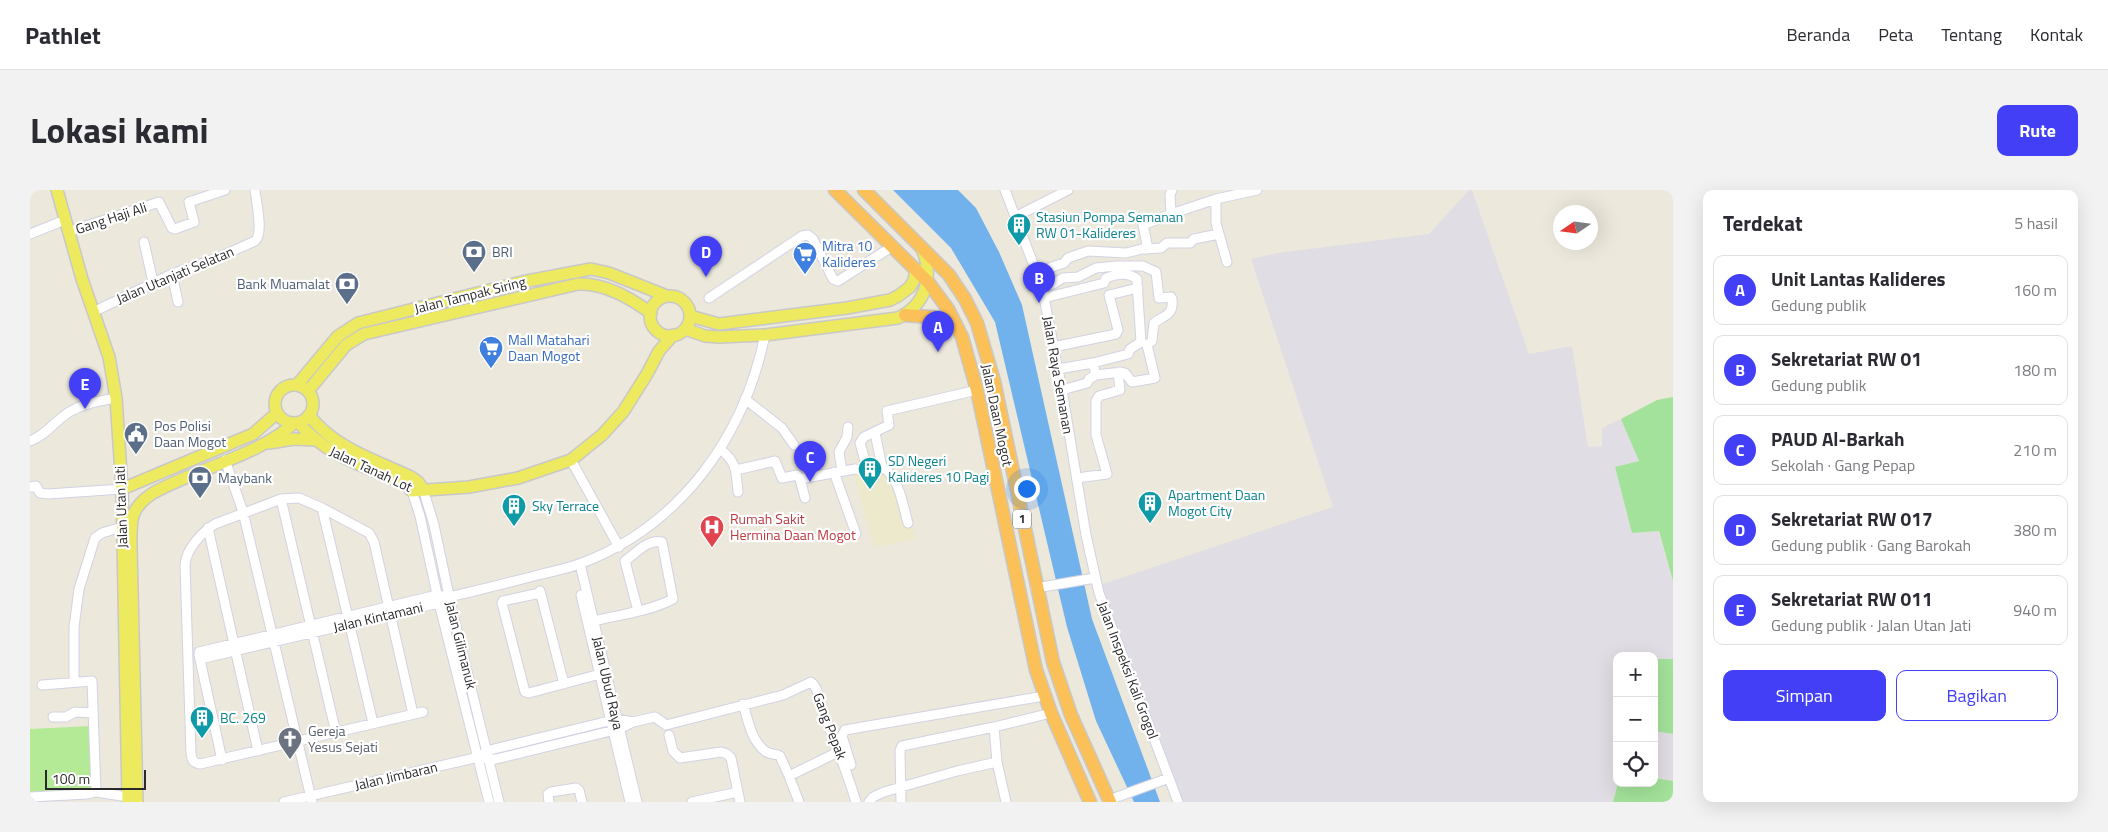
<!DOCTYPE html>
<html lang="id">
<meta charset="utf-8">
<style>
:root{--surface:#fff;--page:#f2f2f3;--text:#2b2b33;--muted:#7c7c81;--line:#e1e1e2;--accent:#423ff6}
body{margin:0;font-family:"Titillium Web",sans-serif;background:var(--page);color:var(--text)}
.controls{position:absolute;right:15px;bottom:15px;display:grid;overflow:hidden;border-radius:10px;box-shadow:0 5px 20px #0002}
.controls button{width:45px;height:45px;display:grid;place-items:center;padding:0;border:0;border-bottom:1px solid var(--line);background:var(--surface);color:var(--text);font:25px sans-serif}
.compass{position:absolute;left:1523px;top:15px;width:45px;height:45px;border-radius:50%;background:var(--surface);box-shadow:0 5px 20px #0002;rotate:257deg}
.scale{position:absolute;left:15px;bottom:12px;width:101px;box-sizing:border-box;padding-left:5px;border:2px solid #2a2a2a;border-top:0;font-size:14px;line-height:18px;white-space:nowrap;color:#2a2a2a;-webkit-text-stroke:4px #fff;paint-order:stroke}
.you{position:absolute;left:996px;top:298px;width:18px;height:18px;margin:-12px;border:4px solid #fff;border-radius:50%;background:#1a73e8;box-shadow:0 0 0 8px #1a73e833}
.badge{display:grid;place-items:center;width:32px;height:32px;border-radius:50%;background:var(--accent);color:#fff;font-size:16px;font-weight:700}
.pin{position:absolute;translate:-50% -41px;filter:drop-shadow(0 1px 2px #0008)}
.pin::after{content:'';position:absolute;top:26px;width:18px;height:15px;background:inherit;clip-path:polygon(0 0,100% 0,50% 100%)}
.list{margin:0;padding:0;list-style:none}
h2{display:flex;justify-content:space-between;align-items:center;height:65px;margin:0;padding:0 20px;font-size:21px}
h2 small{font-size:16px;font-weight:400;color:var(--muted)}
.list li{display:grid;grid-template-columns:32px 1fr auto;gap:15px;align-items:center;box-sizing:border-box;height:70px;margin:0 10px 10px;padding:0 10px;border:1px solid var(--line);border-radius:10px}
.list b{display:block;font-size:19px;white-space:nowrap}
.list p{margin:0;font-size:16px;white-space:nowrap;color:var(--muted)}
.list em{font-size:16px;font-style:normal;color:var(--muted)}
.actions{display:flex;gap:10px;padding:15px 20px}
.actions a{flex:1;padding:11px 0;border:1px solid var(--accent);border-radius:10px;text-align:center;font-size:18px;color:var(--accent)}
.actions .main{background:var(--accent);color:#fff}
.icon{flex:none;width:28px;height:28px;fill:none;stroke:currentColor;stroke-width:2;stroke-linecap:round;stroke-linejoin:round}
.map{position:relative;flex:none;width:1643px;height:612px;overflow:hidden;border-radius:10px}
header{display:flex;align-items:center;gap:30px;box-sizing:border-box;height:70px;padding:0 25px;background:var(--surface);border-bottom:1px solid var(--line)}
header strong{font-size:24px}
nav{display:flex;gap:28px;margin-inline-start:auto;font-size:18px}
.intro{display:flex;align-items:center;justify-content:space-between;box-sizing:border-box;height:120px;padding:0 30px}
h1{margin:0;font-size:35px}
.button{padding:12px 22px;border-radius:10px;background:var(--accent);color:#fff;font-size:18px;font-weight:700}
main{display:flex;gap:30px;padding:0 30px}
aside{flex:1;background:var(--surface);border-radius:10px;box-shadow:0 5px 20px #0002}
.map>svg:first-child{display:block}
.industrial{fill:#e1dde4}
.education{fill:#ede9cc}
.green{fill:#a3e29a}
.pitch{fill:#b4e996}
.water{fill:#71b2ec}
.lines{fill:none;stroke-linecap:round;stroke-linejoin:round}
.minor-casing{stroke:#d2d2e3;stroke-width:11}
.major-casing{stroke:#c8c8c8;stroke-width:14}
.highway-casing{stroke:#c8c8c8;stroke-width:15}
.minor{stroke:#fff;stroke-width:9}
.major{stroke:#eeea5f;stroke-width:11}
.highway{stroke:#fbc058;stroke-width:12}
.labels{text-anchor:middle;stroke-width:4.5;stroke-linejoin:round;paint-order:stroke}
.shield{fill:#fff;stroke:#6a6a6a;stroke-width:1}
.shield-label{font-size:12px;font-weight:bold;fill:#2a2a2a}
.culture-label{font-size:14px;fill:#0d838f;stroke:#fff;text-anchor:start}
.street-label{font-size:14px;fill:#2a2a2a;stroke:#fff}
.shop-label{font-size:14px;fill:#366cbe;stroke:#fff;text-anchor:start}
.service-label{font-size:14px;fill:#4e5e75;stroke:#fff;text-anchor:start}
.health-label{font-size:14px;fill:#be3a42;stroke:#fff;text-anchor:start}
.worship-label{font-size:14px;fill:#5b616d;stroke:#fff;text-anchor:start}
</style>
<header>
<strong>Pathlet</strong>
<nav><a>Beranda</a><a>Peta</a><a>Tentang</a><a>Kontak</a></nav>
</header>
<div class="intro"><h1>Lokasi kami</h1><a class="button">Rute</a></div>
<main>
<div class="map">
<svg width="1643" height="612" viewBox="0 0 1643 612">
<rect width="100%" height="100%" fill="#ece8dc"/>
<path class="industrial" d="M1439,0H1442L1499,164L1542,156L1558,257L1572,256V238L1591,229L1594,234L1609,271L1585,277L1602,343L1628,341L1643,391V469H1624V466H1587L1588,593L1583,612H1149L1070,395L1303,317L1221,69L1248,63L1399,44Z
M1624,541L1643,544V591L1624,588Z"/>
<path class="education" d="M860,273L886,348L844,358L823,283Z"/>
<path class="green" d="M1643,207V391L1629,341L1602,343L1585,277L1609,271L1591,229L1627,210Z
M1624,469H1643V544L1624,541Z
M1624,588L1643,591V612H1583L1588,593H1624Z"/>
<path class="pitch" d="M61,536L64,600L0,602V539Z"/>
<path class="water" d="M863,0H928L946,18L969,62L992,115L1062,429L1130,612H1104L1066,531L1037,437L965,132L921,58Z"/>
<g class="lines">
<defs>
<path id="minor" d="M975,0L1012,97L1032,200L1056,345L1069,403L1148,612
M1186,9V33L1197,72
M1141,24L1186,9L1227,0
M985,27L1038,0
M38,42L129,12L142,38L145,39L164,32L159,12L195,0
M0,44L35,30
M114,52L123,92
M1118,59L1113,35L1141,24L1140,5L1142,0
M1007,82L1034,73L1038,68L1058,61L1096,63L1112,59L1131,58L1137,53H1160L1164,49L1189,44
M142,84L148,112
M1012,97L1023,94L1033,88L1048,87L1066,78L1087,76H1113L1126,82L1129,108L1141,107L1142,109C1144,126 1134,125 1124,133L1122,151L1117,155L1125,188L1102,192L1095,183L1091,182L1066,185
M679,108L772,46L778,45L783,49L803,89L808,91L863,56
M1014,108L1074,93L1076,88C1085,84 1098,82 1107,89V92L1111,152L1100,159L1098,164L1063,173L1066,185L1059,189L1057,193L1032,200
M63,122L142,84L185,69L225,51C234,43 226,12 225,0
M1023,157L1086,144L1088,140L1079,105L1108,98
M1028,179L1063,173
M715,209L752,238L764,255
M0,251C17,245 26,229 41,221C55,213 70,211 86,208
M690,259C707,272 706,281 708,302
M195,270L213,322L282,612
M541,270L589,357
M852,277C869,286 873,316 878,333
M706,280L745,271L752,288L767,285L770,289L825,279L838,282L852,277L845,243
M812,281L809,262L817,247L818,237
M804,282L826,344
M838,282L830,253L834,247L859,235L857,221L947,200
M1047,288L1077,284L1066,245V211L1069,206L1090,200L1088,182
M770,289L775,308
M0,297L6,296L10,303L18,304L92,299
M393,299L404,335L422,420L469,612
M382,301L390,326L409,413L459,612
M251,309L306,543
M292,318L343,533
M178,338L228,561
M550,374L607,612
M1006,398L1065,388
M510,401L534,494
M510,403L473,411L472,413L495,502L499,503L574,483
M551,405L600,612
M564,431C589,425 620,421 643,409L632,352C618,349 606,363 595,371L608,421
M169,462L407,405L412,406
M169,465L192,570
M170,469L409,413L419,407C450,400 481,392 512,384C525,381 539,378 552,373C651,335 714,247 735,145
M44,492V437L49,399L65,348L72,343L92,337
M12,495L62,491L66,602
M713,514C718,530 721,550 735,561C739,565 745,563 750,566L759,586
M383,524L344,352L339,343L292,318L269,308L251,309L185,334C172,342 156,359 155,375L161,564C162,571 164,573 170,574L393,522
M23,527H36L45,522L63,523
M639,545L643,561L650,568L691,562L697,564L701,568L710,612
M449,567L460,570L466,569L589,539L603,532L625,527L636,535L753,505L781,492C789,498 790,514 794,524C805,553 817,581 826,612
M967,572L976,612
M821,575L812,546L815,540L1014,506
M0,607L58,604L66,602L98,607
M1079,610L1139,588
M254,612L449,567L458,561L464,559L587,529L603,532
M519,612L518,604L521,602L546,598L549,600L552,612
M662,612L708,602
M769,612L759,586L810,561
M839,612L843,607L854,602L927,581L967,572L964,537L1021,523
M871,612L870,561L872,556L964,537"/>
<path id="major" d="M27,0L52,89L79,167L86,208L92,299L98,612
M620 126a20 20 0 1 1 40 0a20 20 0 1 1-40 0Z
M660,126L689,134L817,118L860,110L868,106L880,97L884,90L886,79
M655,139L675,146L689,147L735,145L868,128C896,115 904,86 892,59
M245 214a19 19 0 1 1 38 0a19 19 0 1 1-38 0Z
M267,195L308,146L328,133L492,92L561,79L579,83L637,106
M278,201L316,155L334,144L548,94C575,93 600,108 621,123
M279,225C304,258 345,270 381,287L388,292L393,299
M269,233C295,265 338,278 375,294L382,301L439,297L488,288L541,270L572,245L593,222L617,184L629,161L643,145
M239,253L264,249L285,250
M92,299L223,244L247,223
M107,612L101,357C101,330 99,319 123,303C166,279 227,266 263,234"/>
<path id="highway" d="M805,0L898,92L918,119L932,147L947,200L1006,480L1021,523L1060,612
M834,0L919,85L935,109L947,133L964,191L1023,472L1041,525L1080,612
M875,125L912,128L926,138"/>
</defs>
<use href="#minor" class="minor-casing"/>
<use href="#major" class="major-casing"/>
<use href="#highway" class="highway-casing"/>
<use href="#minor" class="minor"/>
<use href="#major" class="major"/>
<use href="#highway" class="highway"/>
</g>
<defs>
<symbol id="building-pin" viewBox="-11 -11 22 30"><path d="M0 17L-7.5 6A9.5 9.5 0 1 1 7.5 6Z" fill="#0f9aa8" stroke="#fff"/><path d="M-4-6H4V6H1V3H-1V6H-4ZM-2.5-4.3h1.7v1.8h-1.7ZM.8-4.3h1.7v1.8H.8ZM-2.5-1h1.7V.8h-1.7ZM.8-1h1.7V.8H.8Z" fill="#fff"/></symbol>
<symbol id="bank-pin" viewBox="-11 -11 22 30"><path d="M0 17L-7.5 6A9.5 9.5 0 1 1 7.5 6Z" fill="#5c6f8a" stroke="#fff"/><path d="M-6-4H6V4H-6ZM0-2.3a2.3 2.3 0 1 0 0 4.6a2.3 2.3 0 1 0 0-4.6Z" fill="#fff"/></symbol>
<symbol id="supermarket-pin" viewBox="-11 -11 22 30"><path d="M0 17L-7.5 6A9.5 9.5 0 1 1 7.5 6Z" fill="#3f7fe0" stroke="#fff"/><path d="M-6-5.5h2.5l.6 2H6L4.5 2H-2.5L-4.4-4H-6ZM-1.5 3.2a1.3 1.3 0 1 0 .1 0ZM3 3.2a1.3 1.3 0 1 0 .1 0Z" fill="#fff"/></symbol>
<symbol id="civic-pin" viewBox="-11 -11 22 30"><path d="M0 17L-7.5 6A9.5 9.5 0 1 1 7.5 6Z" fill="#5c6f8a" stroke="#fff"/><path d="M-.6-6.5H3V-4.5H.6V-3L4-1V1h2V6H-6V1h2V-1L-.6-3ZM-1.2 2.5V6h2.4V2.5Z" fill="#fff"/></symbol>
<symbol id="hospital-pin" viewBox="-11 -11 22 30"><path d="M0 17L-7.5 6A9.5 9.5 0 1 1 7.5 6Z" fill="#e0444e" stroke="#fff"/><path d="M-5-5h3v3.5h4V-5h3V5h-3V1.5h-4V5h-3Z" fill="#fff"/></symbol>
<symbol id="church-pin" viewBox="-11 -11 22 30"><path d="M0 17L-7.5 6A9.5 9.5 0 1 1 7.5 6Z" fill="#6b7280" stroke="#fff"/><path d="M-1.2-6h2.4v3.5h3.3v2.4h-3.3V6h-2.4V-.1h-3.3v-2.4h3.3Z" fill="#fff"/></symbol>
</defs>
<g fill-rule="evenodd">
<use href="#building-pin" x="975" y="21" width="28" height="38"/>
<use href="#bank-pin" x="430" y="48" width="28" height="38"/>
<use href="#supermarket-pin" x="761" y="50" width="28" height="38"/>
<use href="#bank-pin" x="303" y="80" width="28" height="38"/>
<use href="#supermarket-pin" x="447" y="144" width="28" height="38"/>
<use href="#civic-pin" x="92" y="230" width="28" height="38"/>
<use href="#building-pin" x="826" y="265" width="28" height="38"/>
<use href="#bank-pin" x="156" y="274" width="28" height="38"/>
<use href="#building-pin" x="1106" y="299" width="28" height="38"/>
<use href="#building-pin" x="470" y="302" width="28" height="38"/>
<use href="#hospital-pin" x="668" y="323" width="28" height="38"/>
<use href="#building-pin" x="158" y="514" width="28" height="38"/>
<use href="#church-pin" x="246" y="535" width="28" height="38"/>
</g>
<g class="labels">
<rect class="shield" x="983" y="319.5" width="18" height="19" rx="4"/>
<g class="shield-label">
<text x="992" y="333">1</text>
</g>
<g class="culture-label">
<text x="1006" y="32">Stasiun Pompa Semanan<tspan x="1006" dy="16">RW 01-Kalideres</tspan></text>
<text x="858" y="276">SD Negeri<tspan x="858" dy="16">Kalideres 10 Pagi</tspan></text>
<text x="1138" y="310">Apartment Daan<tspan x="1138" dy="16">Mogot City</tspan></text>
<text x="502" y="321">Sky Terrace</text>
<text x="190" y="533">BC. 269</text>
</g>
<g class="street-label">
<text transform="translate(81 28) rotate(-18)" y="5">Gang Haji Ali</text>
<text transform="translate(145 85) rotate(-23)" y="5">Jalan Utanjati Selatan</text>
<text transform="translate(440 105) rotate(-14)" y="5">Jalan Tampak Siring</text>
<text transform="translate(1028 185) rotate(80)" y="5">Jalan Raya Semanan</text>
<text transform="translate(967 225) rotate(78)" y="5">Jalan Daan Mogot</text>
<text transform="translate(341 279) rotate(25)" y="5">Jalan Tanah Lot</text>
<text transform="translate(91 317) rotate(-92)" y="5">Jalan Utan Jati</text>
<text transform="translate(348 427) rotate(-13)" y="5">Jalan Kintamani</text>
<text transform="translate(431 455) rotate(76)" y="5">Jalan Gilimanuk</text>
<text transform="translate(1098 480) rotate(69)" y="5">Jalan Inspeksi Kali Grogol</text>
<text transform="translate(578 493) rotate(77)" y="5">Jalan Ubud Raya</text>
<text transform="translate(800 536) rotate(69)" y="5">Gang Pepak</text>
<text transform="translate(366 586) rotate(-13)" y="5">Jalan Jimbaran</text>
</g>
<g class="shop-label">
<text x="792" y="61">Mitra 10<tspan x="792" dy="16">Kalideres</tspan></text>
<text x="478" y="155">Mall Matahari<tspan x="478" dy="16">Daan Mogot</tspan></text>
</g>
<g class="service-label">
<text x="462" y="67">BRI</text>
<text x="300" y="99" text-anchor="end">Bank Muamalat</text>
<text x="124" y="241">Pos Polisi<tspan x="124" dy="16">Daan Mogot</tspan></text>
<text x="188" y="293">Maybank</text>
</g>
<g class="health-label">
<text x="700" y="334">Rumah Sakit<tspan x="700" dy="16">Hermina Daan Mogot</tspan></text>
</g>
<g class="worship-label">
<text x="278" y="546">Gereja<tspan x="278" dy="16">Yesus Sejati</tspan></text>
</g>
</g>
</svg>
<div class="controls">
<button>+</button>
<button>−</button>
<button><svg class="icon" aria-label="locate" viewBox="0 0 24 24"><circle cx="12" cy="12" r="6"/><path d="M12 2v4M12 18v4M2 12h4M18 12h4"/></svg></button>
</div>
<svg class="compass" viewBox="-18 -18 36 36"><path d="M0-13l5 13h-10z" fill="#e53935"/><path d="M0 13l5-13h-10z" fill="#7c7c81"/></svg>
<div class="scale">100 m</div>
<div class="you"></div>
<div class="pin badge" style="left:908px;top:162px">A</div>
<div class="pin badge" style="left:1009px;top:113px">B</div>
<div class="pin badge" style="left:780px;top:292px">C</div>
<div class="pin badge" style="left:676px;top:87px">D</div>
<div class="pin badge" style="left:55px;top:219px">E</div>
</div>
<aside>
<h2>Terdekat<small>5 hasil</small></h2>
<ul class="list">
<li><span class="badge">A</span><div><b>Unit Lantas Kalideres</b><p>Gedung publik</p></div><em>160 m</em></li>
<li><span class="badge">B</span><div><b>Sekretariat RW 01</b><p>Gedung publik</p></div><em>180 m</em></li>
<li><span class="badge">C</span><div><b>PAUD Al-Barkah</b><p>Sekolah · Gang Pepap</p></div><em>210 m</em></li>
<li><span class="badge">D</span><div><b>Sekretariat RW 017</b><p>Gedung publik · Gang Barokah</p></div><em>380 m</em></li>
<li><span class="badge">E</span><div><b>Sekretariat RW 011</b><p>Gedung publik · Jalan Utan Jati</p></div><em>940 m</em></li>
</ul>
<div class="actions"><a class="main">Simpan</a><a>Bagikan</a></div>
</aside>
</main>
